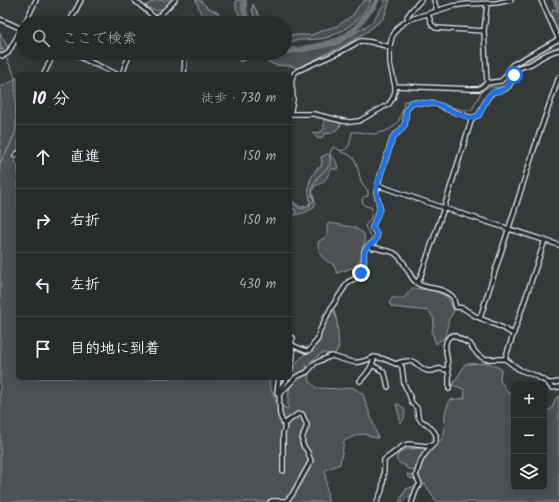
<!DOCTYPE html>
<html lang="ja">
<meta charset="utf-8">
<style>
:root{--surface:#282b2c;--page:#303334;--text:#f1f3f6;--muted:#a5a7a9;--line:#444748}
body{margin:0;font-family:Kalam,"Klee One",sans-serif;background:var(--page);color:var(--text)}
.controls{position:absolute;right:12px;bottom:12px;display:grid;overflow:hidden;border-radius:6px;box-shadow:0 2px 10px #0003}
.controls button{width:36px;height:36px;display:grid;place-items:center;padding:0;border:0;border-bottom:1px solid var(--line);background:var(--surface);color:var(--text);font:20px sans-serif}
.stop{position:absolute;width:12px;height:12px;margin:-9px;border:3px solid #1a73e8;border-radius:50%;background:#fff}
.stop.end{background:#1a73e8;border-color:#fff;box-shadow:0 1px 4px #0008}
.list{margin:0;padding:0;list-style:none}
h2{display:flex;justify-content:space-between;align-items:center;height:52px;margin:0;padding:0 16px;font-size:17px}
h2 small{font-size:13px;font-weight:400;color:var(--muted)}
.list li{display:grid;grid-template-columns:26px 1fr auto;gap:12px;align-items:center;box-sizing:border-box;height:64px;padding:0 16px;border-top:1px solid var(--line)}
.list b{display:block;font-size:15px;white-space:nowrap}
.list em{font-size:13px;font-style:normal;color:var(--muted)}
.icon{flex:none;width:22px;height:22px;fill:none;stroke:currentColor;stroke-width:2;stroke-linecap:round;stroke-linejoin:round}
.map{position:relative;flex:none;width:559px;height:502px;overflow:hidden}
.search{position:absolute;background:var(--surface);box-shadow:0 2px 10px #0003;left:16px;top:16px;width:276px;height:44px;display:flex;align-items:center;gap:10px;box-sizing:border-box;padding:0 14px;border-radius:22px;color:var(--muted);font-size:15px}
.panel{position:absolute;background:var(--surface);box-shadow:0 2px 10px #0003;left:16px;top:72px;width:276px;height:308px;border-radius:6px}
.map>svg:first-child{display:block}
.green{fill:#4d5152;stroke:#9aa1a5}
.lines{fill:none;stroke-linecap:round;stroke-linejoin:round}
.stream{stroke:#a0a7ac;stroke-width:1}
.river{stroke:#707579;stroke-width:5.5}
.minor-casing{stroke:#e8f1f8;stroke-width:6}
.minor{stroke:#2a2d2e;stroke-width:3.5}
.route{stroke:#1a73e8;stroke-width:5}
</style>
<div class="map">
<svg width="559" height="502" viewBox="0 0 559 502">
<rect width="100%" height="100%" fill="#35393a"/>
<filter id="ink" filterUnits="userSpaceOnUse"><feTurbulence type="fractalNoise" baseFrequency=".025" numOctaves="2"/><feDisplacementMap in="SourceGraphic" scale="8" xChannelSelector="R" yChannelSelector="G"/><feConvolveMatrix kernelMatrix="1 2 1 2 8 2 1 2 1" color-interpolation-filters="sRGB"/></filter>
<g filter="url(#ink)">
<path class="green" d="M156,0H174C165,7 159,15 147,7L146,5Z
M196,0H200L208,8L217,12L222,17L237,23H216L203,20Z
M236,0H242V10L246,23H243L236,8Z
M364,0H371C366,16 344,32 328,37C320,40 312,39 303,40C297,40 291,42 285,43V35H312L323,30L337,26L353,15L358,7L363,2Z
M384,0H390L384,18L368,31L352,41L298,68L291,66L275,65L256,56L240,62L238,59L242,53H274L279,54L306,51L338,44L372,22L384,4Z
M253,4L263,23H257L252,11Z
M553,9L556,10L559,13V36C555,29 549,17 553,9Z
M0,33L9,49L0,50Z
M18,77V152L15,161L18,167V378H270L269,384L277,404L288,409V400L291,376L297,362L308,351L317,334L324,313L334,310L337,321L339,347L335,354L322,353L306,365L310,382L317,388L342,389L352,387L363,394L378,438C373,438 371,436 367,435C360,432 351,438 344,441L340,464L325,470L328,502H0V87L9,83Z
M326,118L340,123L341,125L333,133L324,134L321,139L317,138L313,133V132L318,133L322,131L324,128C324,124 323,121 326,118Z
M327,154C336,158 336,160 338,169H331C329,173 327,179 323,182C320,185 315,184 313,189C311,195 317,199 314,208L303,213L295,215L296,211L295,209L292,210L290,203H293L300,209L309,207C311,199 308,192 309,184C310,178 314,174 316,169L321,167L322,163L321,157Z
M329,223C337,224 348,227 354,227L364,234L365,243L363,247L362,257L355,267L337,273L333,264C322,259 318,255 318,242L327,236V225Z
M412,288C423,289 438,290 447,297C450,300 452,307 454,311L449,319L445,337L436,344L432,333L434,319L429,311L392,307L389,303L392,298H404Z
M489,363L501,369L500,380L508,393H514V487H544V409L551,410L556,398L559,396V502H437L425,484L402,502H399L406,489L418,485L416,480L408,477L407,474L412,475L417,472L418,468L413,471L405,467V465L401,464L397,461V455L405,449L425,448L439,444L444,434L445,412L450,400L465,398L464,389L452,385L459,375L465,364Z
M397,404C407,407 407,416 401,423H400C399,420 400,418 399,415C398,411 397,409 396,405Z"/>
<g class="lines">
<path class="stream" d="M0,45L4,53
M444,105L463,110H471L473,108L481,92L484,89L488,87H501L507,83L517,66L559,46
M341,152C344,154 347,153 350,155C358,161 358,172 361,181C363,185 366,188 368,191V196L364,197L362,199L363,204L368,207H370L372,208V210
M0,163C6,152 13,141 16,129L15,78C13,70 9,64 5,56
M290,202H293L300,207C306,207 310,205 314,200L312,195L313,186L318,177L329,166L330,163V153L333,147L336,148L341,151C351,149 350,141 352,132C359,131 366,134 374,134C377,134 380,132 383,132C399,127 402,116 404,101H409
M290,208L292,211L290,213
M365,246L372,238C370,233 366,231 365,226L371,218V213
M360,271C360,268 361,256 362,253
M328,310L335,299"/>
<path class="river" d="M244,0L245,13L248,23
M555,0L559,9
M285,50H298L322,45L339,40L354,30L374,6L377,0"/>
<defs>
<path id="minor" d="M134,0L161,23
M434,0L437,11
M541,0L559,40
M487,4L484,31L487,83
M428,14L432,25L436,28L484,31
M0,19L22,29
M408,20L407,17L411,11L421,0
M25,23L36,0
M69,23L81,0
M149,23L156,19L175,0
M175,23L183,17H191
M71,53L116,74
M183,53L185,59L184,74
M0,55L3,56L8,53L23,26
M44,74L54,53
M122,74L130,53
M395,86L471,89H479L487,83L501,81L505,77L512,65L559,39
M290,114H314L343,121L350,122L359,121L389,104L393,98L395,91V86L390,64V45L392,37L398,27L408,20L452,6L467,4L496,3L511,0
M290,114C291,109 292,105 293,100C294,89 287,79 297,71L340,52L360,41H363L371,42L390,47
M15,156L18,153
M377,185L444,208L559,245
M417,283L420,278L444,208L472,118
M480,318L537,140L559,77
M513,334L503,328L475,316L463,308L456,307C454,304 455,299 452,296C441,286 427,290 417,283C408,277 405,258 394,253C391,251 383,250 379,249L377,248H373L372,244C379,238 378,234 372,228L380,208L376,192L381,173L393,137L401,130L405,124L406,111L411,102L436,104L442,106L446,109L469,117L472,118L479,115C481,110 488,94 494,92C499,90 503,92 508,87C512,82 513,75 517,70C521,66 526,66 531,64C535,62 538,59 542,57C547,54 553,51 559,50
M292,345L306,351L310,350L313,345L318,339L319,332L331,308L348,282L360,276L364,261V251L366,248L372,244
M505,359L545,240
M372,365C386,372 385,372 388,387
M448,368L449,375V389
M290,369C292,364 293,360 293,355C293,347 289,346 293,338
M360,381C367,374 373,367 374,357L384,359L396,364C403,361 412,359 418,365C420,367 422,369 425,370C432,373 433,370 438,369C440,368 444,370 447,370C451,359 438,341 453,335L470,344L474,350L478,355L485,359H505L520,370L534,375L547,382L552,388L559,387
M548,383H553L559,382
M277,392L279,378
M279,395L296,377L307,372L315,363L329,357L332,356C352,362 355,366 374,357
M283,471V433C287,425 282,422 280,415C279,408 280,401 279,395L277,393L288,378
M270,502L272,501H286L292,495L311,461C309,457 309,454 307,451C306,449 304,447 303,445C300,439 305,432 307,425L302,414H298L284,424
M377,502C378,498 381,494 382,490C384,480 384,470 384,460L403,446L408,444L427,446L432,445L434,444L436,440V435L433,430L427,424L421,421L418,416L417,408L412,403L409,394L404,384L402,367L398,363
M412,502L416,490L420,484L416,476C420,461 421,457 433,445"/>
</defs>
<use href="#minor" class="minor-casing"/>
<use href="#minor" class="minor"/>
</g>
</g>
<g class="lines" filter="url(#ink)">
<path class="route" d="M361,273C362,269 364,265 364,260C364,257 364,253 365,250C369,242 379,245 376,232L372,228L380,208L376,192L377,185L393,137L401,130L405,124L406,111L411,102L436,104L442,106L446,109L469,118H472L479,115C482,109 486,98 491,93C494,90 496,92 500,91C508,89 510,81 514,75"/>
</g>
</svg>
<div class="controls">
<button>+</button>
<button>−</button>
<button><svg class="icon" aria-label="layers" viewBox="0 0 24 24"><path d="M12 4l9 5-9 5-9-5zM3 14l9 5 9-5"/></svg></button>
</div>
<div class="stop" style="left:514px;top:75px"></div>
<div class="stop end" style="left:361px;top:273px"></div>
<div class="search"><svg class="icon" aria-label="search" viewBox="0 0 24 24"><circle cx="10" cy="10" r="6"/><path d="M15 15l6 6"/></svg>ここで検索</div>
<section class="panel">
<h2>10 分<small>徒歩 · 730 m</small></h2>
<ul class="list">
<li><svg class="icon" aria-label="ahead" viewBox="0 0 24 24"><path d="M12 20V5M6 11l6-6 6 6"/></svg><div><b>直進</b></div><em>150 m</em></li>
<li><svg class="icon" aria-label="right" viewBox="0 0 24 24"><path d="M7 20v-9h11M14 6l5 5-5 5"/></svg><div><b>右折</b></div><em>150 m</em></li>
<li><svg class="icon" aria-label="left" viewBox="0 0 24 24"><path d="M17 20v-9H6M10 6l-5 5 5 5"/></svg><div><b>左折</b></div><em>430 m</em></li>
<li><svg class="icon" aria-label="arrive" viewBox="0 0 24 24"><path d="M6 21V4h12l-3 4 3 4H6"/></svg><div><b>目的地に到着</b></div></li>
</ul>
</section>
</div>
